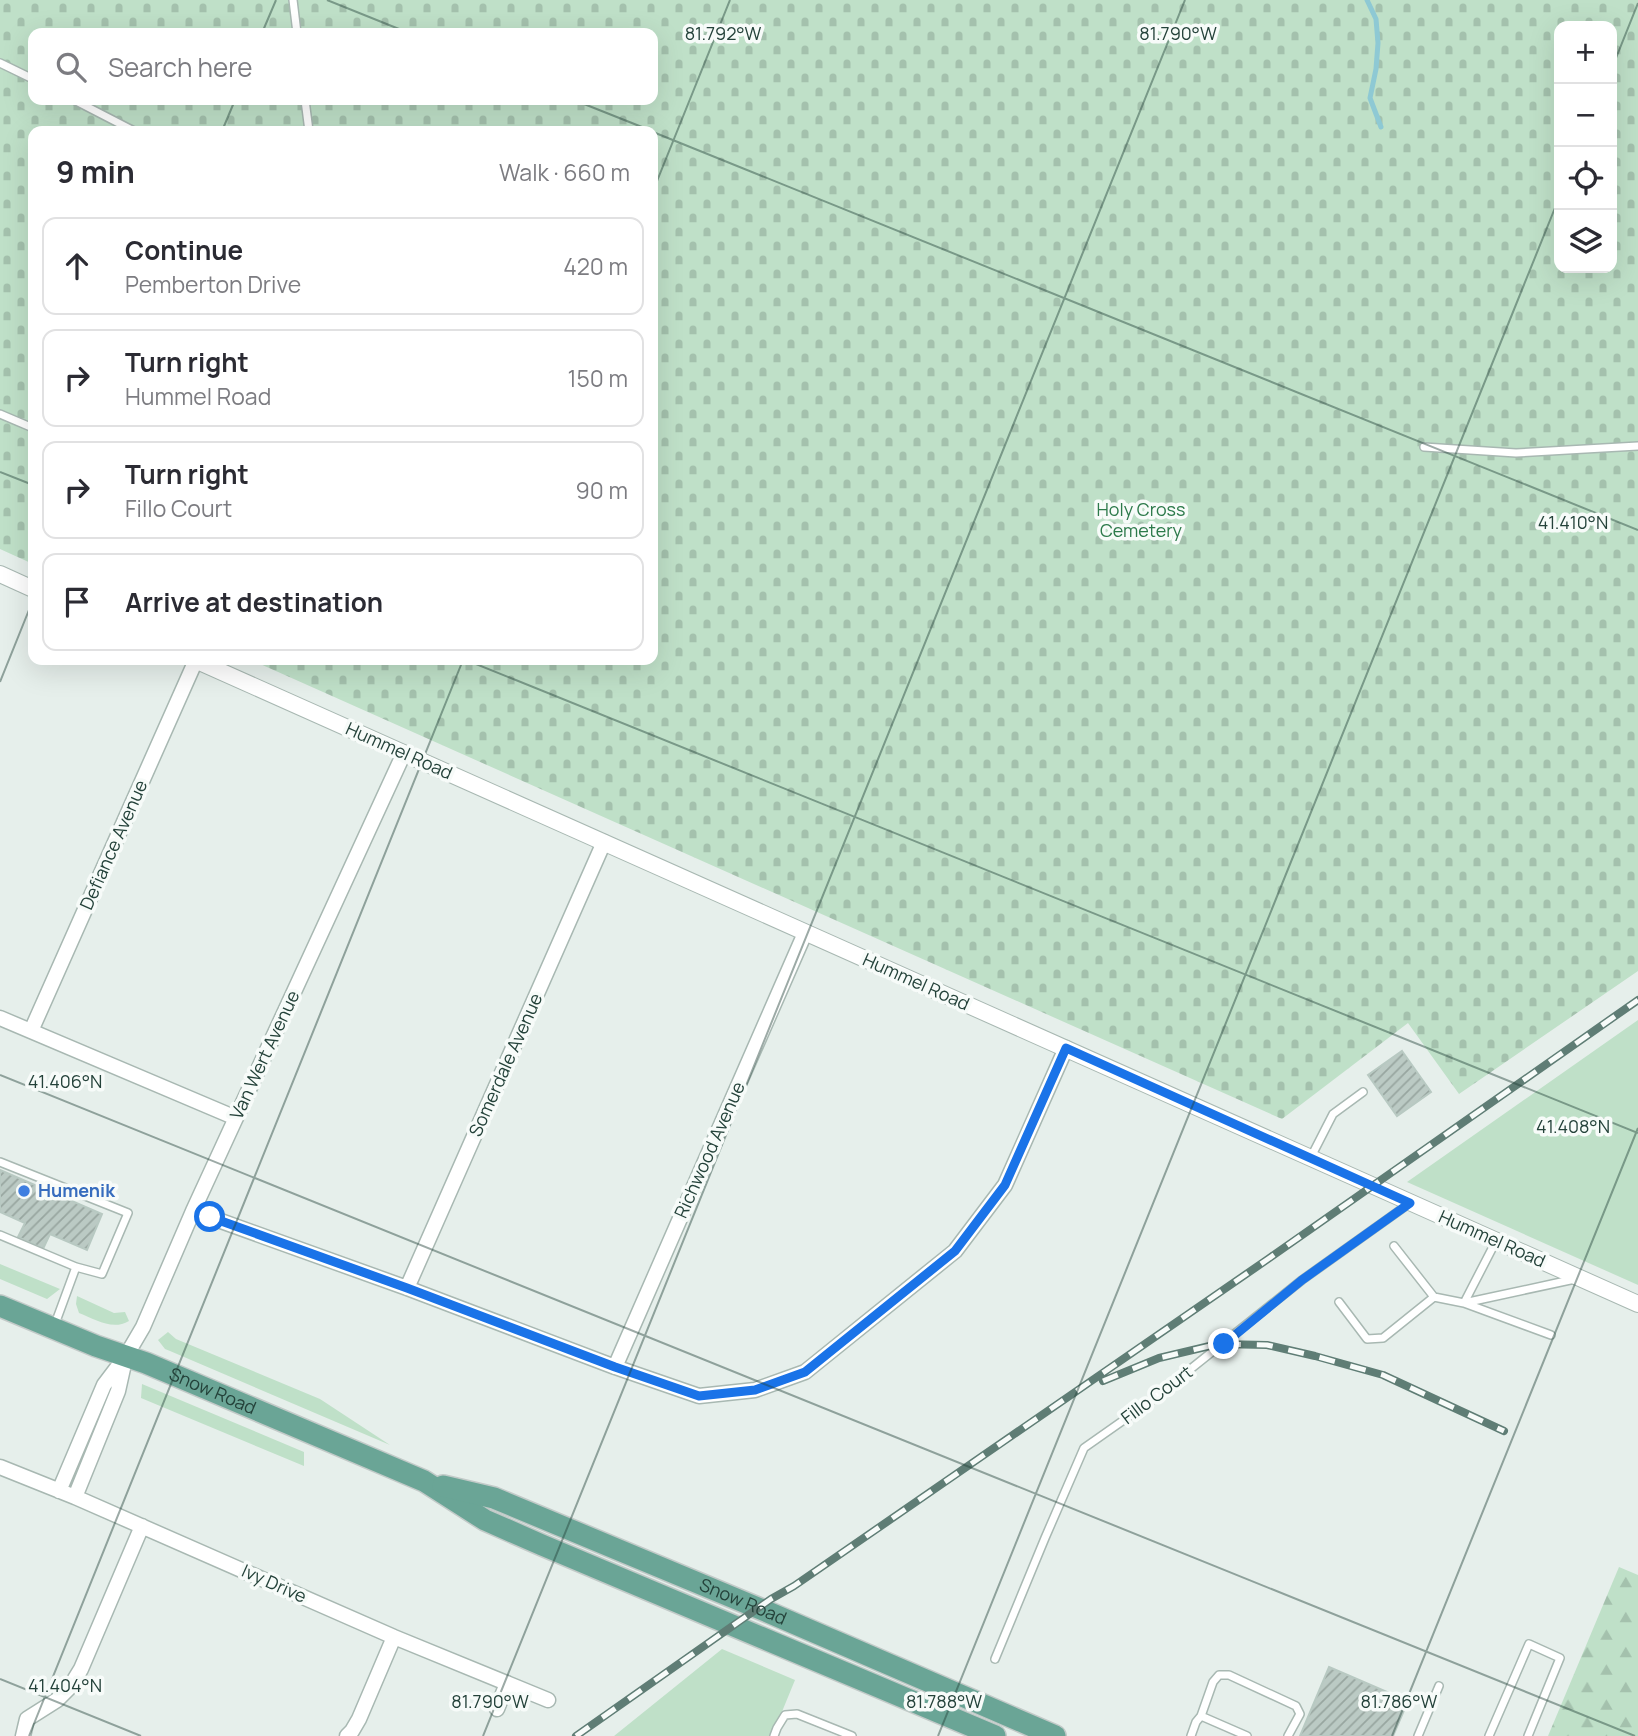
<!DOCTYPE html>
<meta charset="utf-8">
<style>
:root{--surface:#fff;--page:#f2f2f3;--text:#2b2b33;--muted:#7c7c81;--line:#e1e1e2}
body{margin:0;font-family:Manrope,sans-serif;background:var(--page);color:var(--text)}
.controls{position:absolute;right:21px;top:21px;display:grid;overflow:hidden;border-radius:14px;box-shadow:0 7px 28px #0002}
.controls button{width:63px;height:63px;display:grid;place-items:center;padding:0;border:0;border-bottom:2px solid var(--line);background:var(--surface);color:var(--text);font:35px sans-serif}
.stop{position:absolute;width:21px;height:21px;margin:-16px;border:5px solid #1a73e8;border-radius:50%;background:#fff}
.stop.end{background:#1a73e8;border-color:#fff;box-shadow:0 2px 7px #0008}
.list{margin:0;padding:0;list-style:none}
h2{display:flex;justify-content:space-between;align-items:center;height:91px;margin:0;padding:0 28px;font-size:30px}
h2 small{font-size:23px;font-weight:400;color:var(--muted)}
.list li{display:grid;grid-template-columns:46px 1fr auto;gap:21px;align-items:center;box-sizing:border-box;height:98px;margin:0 14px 14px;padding:0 14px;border:2px solid var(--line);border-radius:14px}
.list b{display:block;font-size:26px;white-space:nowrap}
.list p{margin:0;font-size:23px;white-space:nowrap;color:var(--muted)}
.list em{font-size:23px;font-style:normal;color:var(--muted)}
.icon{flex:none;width:38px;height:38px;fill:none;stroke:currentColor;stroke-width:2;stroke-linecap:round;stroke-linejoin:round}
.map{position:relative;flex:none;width:1638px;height:1736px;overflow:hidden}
.search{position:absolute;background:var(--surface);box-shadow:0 7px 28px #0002;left:28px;top:28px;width:630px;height:77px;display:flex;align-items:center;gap:18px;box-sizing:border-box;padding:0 24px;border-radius:14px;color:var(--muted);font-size:26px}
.panel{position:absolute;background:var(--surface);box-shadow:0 7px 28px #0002;left:28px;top:126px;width:630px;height:539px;border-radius:14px}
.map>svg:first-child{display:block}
.grass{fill:#bfe0c8}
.forest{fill:url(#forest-firs)}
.cemetery{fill:url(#cemetery-stones);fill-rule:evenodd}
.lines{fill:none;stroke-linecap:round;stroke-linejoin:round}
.stream{stroke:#8ec9d4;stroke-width:5}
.building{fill:url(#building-hatch);stroke:#b8c9c2;stroke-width:2}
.service-casing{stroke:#a8b8b2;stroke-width:10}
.minor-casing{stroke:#a8b8b2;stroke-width:17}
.tertiary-casing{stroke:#a8b8b2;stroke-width:18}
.primary-casing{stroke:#c2cac8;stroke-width:24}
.service{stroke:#fff;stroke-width:7}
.minor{stroke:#fff;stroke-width:14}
.tertiary{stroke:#fff;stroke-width:16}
.primary{stroke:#6aa596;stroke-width:21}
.rail-casing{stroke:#5f7d75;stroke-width:8}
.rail{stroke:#f7fbf9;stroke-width:5;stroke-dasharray:16;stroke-linecap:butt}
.route{stroke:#1a73e8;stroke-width:9}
.ticks{fill:none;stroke:#24423a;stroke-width:2;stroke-opacity:0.45}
.shop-dot{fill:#3f7fe0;stroke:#f7fbf9;stroke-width:2.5}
.labels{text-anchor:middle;stroke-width:7;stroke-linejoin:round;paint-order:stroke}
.park-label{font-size:18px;fill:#2d7a4b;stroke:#f7fbf9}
.street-label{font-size:18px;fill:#24423a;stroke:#f7fbf9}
.shop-label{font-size:18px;font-weight:bold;fill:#366cbe;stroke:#f7fbf9;text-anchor:start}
.ticks-label{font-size:18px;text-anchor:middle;fill:#24423a;stroke:#f7fbf9;stroke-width:7;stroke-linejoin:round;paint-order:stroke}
</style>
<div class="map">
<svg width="1638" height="1736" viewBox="0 0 1638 1736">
<defs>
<pattern id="forest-firs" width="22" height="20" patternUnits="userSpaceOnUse" patternTransform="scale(1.75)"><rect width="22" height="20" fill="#bfe0c8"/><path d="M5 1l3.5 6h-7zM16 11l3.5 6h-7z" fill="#a4c1ad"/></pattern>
<pattern id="cemetery-stones" width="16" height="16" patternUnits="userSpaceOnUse" patternTransform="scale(1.75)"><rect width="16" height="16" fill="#bfe0c8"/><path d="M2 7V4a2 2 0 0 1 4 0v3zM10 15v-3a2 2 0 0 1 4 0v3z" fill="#a4c1ad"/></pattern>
<pattern id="building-hatch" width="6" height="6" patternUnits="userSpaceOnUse" patternTransform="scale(1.75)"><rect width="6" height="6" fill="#bbcac4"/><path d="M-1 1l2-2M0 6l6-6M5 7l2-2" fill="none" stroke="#98a6a0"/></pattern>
</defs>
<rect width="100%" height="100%" fill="#e6efeb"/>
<path class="grass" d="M1638,1020V1285L1407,1182Z
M0,1264L60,1289L47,1299L0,1279Z
M77,1296L114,1313L125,1312L129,1321C112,1331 95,1319 79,1313L76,1304Z
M168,1332L176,1339L320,1399L390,1445L170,1351L165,1349L158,1340Z
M142,1384L304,1452V1466L141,1398Z
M722,1649L795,1680L772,1736H614Z"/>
<path class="forest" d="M1619,1567L1638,1575V1736H1548Z"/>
<path class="cemetery" d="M0,0H1638V971L1459,1094L1408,1023L1282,1119L251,660H653V131H33V564L0,549ZM1559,26H1612V268H1559ZM33,33H653V100H33Z"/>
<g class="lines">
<path class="stream" d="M1367,0L1376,19L1378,43L1376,69L1370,98L1381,127"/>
</g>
<path class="building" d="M1402,1051L1431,1092L1397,1116L1368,1075Z
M0,1170L102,1214L87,1250L50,1234L43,1249L18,1237L25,1223L0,1212Z
M1329,1667L1408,1701L1393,1736H1300Z"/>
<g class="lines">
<defs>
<path id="service" d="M293,0L297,33
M0,63L33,79
M74,100L134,131
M305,100L309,131
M0,414L33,428
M1424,447L1516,453L1638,446
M1311,1157L1333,1114L1363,1092
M0,1162L128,1213L102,1274L76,1267L0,1235
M1496,1241L1464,1303L1575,1279
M1394,1246L1434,1297L1464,1303L1551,1335
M1339,1302L1367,1339L1383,1338L1434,1297
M55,1324L76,1267
M995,1659L1045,1538L1084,1448L1148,1403L1302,1280L1410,1203
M1201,1716L1213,1682L1219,1675H1229L1296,1706L1300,1714L1288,1736
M774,1736L777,1728L785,1715L797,1714L852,1736
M1191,1736L1196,1722L1201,1716L1247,1736
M1418,1736L1439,1686
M1489,1736L1529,1644L1560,1658L1528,1736"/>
<path id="minor" d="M0,1018L236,1118
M31,1031L196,660
M193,1211L407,1288L615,1367L699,1396L755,1390L805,1372L955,1251L1005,1185L1066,1048
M407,1288L604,842
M615,1367L805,933
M0,1467L75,1497L394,1637L548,1700
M59,1491L104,1385L126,1356L143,1327L193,1211L404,753
M75,1497L118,1391L124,1364
M497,1709L507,1683
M23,1736L27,1719L57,1700L70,1687L81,1669L142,1526
M347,1736L352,1731L359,1719L394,1637"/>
<path id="tertiary" d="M0,574L33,589
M195,660L1638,1304"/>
<g id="primary">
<path id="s1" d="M0,1306L96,1346L146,1363L424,1481L485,1520L542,1545L995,1736"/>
<path id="s2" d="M443,1486L494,1498L770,1613L1055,1736"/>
</g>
</defs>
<use href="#service" class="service-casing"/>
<use href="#minor" class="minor-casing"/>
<use href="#tertiary" class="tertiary-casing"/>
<use href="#primary" class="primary-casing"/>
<use href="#service" class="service"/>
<use href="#minor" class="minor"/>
<use href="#tertiary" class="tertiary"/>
<use href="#primary" class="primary"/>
<defs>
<path id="rail" d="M1103,1381L1159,1358L1218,1344L1267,1345L1315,1356L1383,1375L1504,1431
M576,1736L771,1599L794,1586L1268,1259L1638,1000"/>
</defs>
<use href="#rail" class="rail-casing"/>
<use href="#rail" class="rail"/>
</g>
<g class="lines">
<path class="route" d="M210,1217L407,1288L615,1367L699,1396L755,1390L805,1372L955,1251L1005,1185L1066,1048L1410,1203L1302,1280L1224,1344"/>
</g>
<path class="ticks" d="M327,0L409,33M262,33L276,0M1612,68L1638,3M574,100L652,131M222,131L235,100M653,132L1638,530M653,191L730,0M0,472L33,485M466,660L1638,1133M0,682L33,600M0,1075L1635,1736M0,1679L141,1736M29,1736L463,660M483,1736L1185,0M938,1736L1559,198M1392,1736L1638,1128"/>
<circle class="shop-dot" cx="24" cy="1191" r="7"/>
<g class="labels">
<g class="park-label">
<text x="1141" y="516">Holy Cross<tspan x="1141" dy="21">Cemetery</tspan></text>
</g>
<g class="street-label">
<text transform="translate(399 751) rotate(24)" y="6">Hummel Road</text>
<text transform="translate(114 845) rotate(-66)" y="6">Defiance Avenue</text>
<text transform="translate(916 982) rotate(24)" y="6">Hummel Road</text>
<text transform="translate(265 1055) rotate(-65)" y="6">Van Wert Avenue</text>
<text transform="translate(506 1065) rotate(-66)" y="6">Somerdale Avenue</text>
<text transform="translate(710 1150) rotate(-66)" y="6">Richwood Avenue</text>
<text transform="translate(1492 1239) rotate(24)" y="6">Hummel Road</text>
<text dy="6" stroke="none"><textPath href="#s1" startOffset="229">Snow Road</textPath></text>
<text transform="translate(1157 1395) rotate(-37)" y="6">Fillo Court</text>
<text transform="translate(274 1584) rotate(24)" y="6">Ivy Drive</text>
<text dy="6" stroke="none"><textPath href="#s2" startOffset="322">Snow Road</textPath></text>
</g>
<g class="shop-label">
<text x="38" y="1197">Humenik</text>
</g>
</g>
<g class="ticks-label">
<text x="723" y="40">81.792°W</text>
<text x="1178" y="40">81.790°W</text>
<text x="1573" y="529">41.410°N</text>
<text x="65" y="1088">41.406°N</text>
<text x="1573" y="1133">41.408°N</text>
<text x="65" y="1692">41.404°N</text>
<text x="490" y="1708">81.790°W</text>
<text x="944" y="1708">81.788°W</text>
<text x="1399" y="1708">81.786°W</text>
</g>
</svg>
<div class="controls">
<button>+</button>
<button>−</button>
<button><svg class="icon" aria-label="locate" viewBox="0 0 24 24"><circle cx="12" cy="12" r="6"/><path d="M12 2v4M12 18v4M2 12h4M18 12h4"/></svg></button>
<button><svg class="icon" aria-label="layers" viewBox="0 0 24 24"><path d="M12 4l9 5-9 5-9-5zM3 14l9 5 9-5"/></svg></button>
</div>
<div class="stop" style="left:210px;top:1217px"></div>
<div class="stop end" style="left:1224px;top:1344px"></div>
<div class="search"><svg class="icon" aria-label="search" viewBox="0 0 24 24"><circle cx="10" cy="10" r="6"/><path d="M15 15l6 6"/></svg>Search here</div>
<section class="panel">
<h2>9 min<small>Walk · 660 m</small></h2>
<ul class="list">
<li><svg class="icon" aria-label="ahead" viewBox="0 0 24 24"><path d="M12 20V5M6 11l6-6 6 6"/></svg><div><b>Continue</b><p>Pemberton Drive</p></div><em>420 m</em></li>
<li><svg class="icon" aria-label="right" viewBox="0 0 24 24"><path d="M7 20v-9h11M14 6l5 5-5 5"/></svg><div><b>Turn right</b><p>Hummel Road</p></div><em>150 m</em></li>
<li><svg class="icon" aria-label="right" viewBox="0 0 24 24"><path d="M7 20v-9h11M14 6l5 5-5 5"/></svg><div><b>Turn right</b><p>Fillo Court</p></div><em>90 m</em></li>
<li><svg class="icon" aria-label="arrive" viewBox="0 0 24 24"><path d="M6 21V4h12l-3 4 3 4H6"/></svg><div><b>Arrive at destination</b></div></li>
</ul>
</section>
</div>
